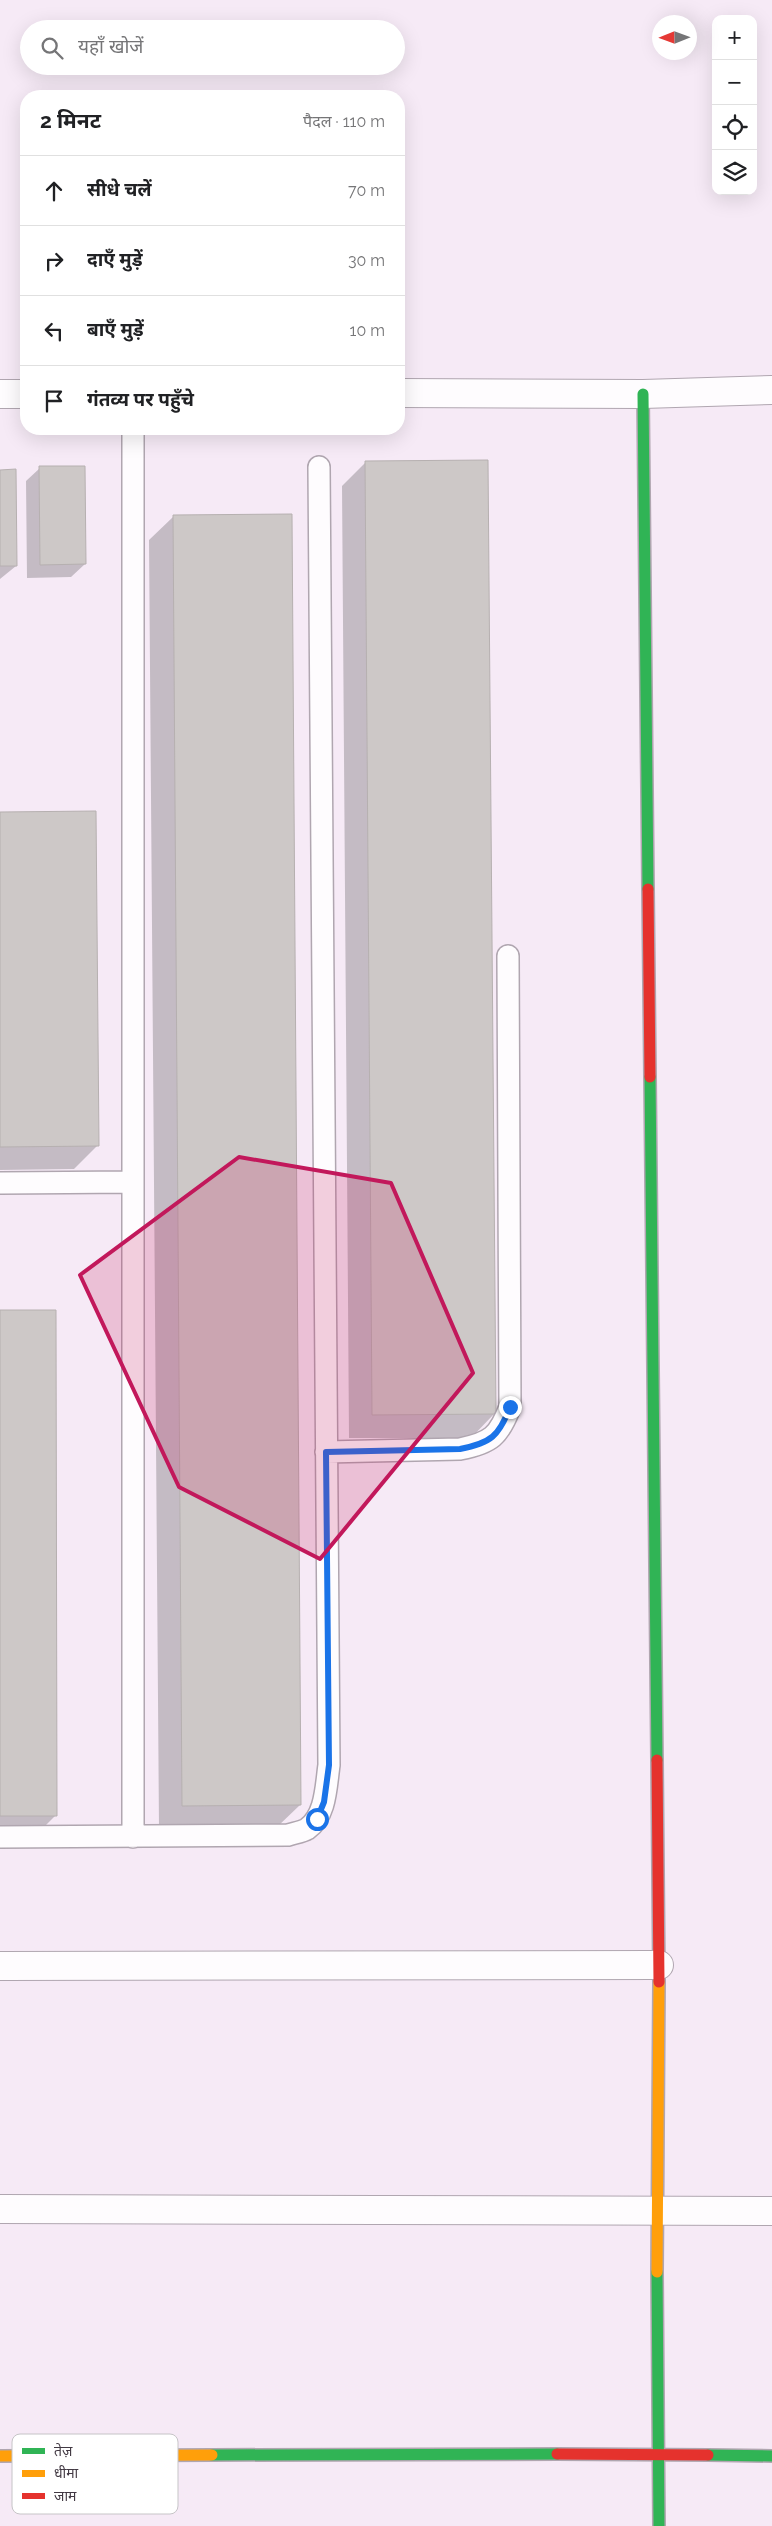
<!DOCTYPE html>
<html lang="hi">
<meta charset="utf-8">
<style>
:root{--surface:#fff;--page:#f6f6f6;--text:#202124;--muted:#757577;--line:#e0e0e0}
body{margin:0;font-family:Raleway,"Noto Sans Devanagari",sans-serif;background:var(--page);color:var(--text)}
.controls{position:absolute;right:15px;top:15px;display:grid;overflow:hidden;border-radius:10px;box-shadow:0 5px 20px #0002}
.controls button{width:45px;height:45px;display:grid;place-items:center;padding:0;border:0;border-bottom:1px solid var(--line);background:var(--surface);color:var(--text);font:25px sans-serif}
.compass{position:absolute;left:652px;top:15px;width:45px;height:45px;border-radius:50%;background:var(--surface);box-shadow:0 5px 20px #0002;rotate:269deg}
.stop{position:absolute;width:15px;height:15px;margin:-11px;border:4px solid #1a73e8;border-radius:50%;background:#fff}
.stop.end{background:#1a73e8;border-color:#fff;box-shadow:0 1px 5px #0008}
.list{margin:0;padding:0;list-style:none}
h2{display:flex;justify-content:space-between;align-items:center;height:65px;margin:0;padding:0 20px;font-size:21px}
h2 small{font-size:16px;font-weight:400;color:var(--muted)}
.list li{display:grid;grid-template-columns:32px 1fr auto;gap:15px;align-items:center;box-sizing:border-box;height:70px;padding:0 20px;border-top:1px solid var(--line)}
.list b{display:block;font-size:19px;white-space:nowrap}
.list em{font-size:16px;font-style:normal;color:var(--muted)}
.icon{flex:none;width:28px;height:28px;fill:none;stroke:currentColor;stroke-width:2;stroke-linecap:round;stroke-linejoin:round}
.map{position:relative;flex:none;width:772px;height:2526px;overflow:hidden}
.search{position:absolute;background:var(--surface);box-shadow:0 5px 20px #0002;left:20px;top:20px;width:385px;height:55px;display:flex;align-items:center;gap:12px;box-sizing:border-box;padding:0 18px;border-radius:28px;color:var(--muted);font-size:19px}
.panel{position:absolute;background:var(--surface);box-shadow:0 5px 20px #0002;left:20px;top:90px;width:385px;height:345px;border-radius:20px}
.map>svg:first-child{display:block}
.shadow{fill:#0003}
.building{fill:#cdc8c7;stroke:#b6b0b0}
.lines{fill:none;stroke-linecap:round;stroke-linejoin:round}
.lane-casing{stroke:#b0a6b0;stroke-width:24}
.street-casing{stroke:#b0a6b0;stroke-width:30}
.fast-casing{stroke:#b0a6b0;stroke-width:14}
.slow-casing{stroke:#b0a6b0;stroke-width:14}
.jam-casing{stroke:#b0a6b0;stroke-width:14}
.lane{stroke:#fefcfe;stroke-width:21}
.street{stroke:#fefcfe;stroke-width:28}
.fast{stroke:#30b455;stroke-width:11}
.slow{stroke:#ff9f0a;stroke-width:11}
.jam{stroke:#e5322d;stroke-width:11}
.route{stroke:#1a73e8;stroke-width:6}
.marked{fill:#c2185b;fill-opacity:0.2;stroke:#c2185b;stroke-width:4;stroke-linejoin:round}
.key{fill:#fff;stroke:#c6c4c7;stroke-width:1}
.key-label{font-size:14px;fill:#423943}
</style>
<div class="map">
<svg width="772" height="2526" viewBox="0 0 772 2526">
<rect width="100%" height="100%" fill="#f6eaf6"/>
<path class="shadow" d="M366,462L494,1414L471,1438H349L342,486Z
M40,468L85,564L71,577L27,578L26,481Z
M0,471L16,566L0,579Z
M173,517L300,1805L276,1828L159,1829L149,540Z
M0,813L98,1145L74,1169L0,1170Z
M0,1311L56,1815L32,1839H0Z"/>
<path class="building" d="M488,460L496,1414L372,1415L365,461Z
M39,466H85L86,564L40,565Z
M16,469L17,566H0V470Z
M292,514L301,1805L182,1806L173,515Z
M96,811L99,1146L0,1147V812Z
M0,1310H56L57,1816H0Z"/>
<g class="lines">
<defs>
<path id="lane" d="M133,429V1837
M0,1183L133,1182
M326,1452L460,1449C491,1443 499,1436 510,1407L508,956
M0,1837L288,1835C294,1833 302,1832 307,1829C326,1816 326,1786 329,1765L319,467"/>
<path id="street" d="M399,393L643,394L772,390
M0,394H26
M0,1966L659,1965
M0,2209L772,2211"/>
<path id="fast" d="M643,394L648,889
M650,1077L657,1760
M657,2272L659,2526
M212,2455L557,2454
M708,2455L772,2456"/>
<path id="slow" d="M657,2272L659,1982
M0,2456L212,2455"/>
<path id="jam" d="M648,889L650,1077
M657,1760L659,1982
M557,2454L708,2455"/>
</defs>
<use href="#lane" class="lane-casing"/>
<use href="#street" class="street-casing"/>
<use href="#fast" class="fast-casing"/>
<use href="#slow" class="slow-casing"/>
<use href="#jam" class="jam-casing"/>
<use href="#lane" class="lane"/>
<use href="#street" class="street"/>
<use href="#fast" class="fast"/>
<use href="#slow" class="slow"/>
<use href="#jam" class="jam"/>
</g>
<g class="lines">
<path class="route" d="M317,1819L324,1802L329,1765L326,1452L460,1449C491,1443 499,1436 510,1407"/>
</g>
<path class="marked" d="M239,1157L391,1183L473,1373L320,1559L179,1487L80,1275Z"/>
<rect x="12" y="2434" width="166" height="80" rx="8" class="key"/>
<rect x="22" y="2448" width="23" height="6" fill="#30b455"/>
<rect x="22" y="2470" width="23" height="7" fill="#ff9f0a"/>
<rect x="22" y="2493" width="23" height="6" fill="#e5322d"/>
<g class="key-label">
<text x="54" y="2456">तेज़</text>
<text x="54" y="2478">धीमा</text>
<text x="54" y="2501">जाम</text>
</g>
</svg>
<div class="controls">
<button>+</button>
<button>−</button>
<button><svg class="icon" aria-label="locate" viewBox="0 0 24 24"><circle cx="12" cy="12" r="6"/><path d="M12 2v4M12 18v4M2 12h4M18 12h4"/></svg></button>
<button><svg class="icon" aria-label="layers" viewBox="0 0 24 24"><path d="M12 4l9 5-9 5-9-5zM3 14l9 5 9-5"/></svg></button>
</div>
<svg class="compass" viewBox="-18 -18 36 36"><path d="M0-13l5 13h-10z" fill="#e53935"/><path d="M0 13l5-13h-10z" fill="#757577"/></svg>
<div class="stop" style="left:317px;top:1819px"></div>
<div class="stop end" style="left:510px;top:1407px"></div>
<div class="search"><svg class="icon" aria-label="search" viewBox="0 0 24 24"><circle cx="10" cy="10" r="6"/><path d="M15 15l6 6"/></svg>यहाँ खोजें</div>
<section class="panel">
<h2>2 मिनट<small>पैदल · 110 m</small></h2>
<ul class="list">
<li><svg class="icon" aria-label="ahead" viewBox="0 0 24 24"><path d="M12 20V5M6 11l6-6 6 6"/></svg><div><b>सीधे चलें</b></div><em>70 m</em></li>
<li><svg class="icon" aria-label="right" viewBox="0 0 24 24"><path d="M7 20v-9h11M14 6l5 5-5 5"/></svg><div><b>दाएँ मुड़ें</b></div><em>30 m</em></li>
<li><svg class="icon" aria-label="left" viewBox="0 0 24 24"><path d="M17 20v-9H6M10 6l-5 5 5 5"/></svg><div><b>बाएँ मुड़ें</b></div><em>10 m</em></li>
<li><svg class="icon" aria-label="arrive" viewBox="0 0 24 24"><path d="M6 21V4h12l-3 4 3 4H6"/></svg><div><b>गंतव्य पर पहुँचे</b></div></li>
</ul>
</section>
</div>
